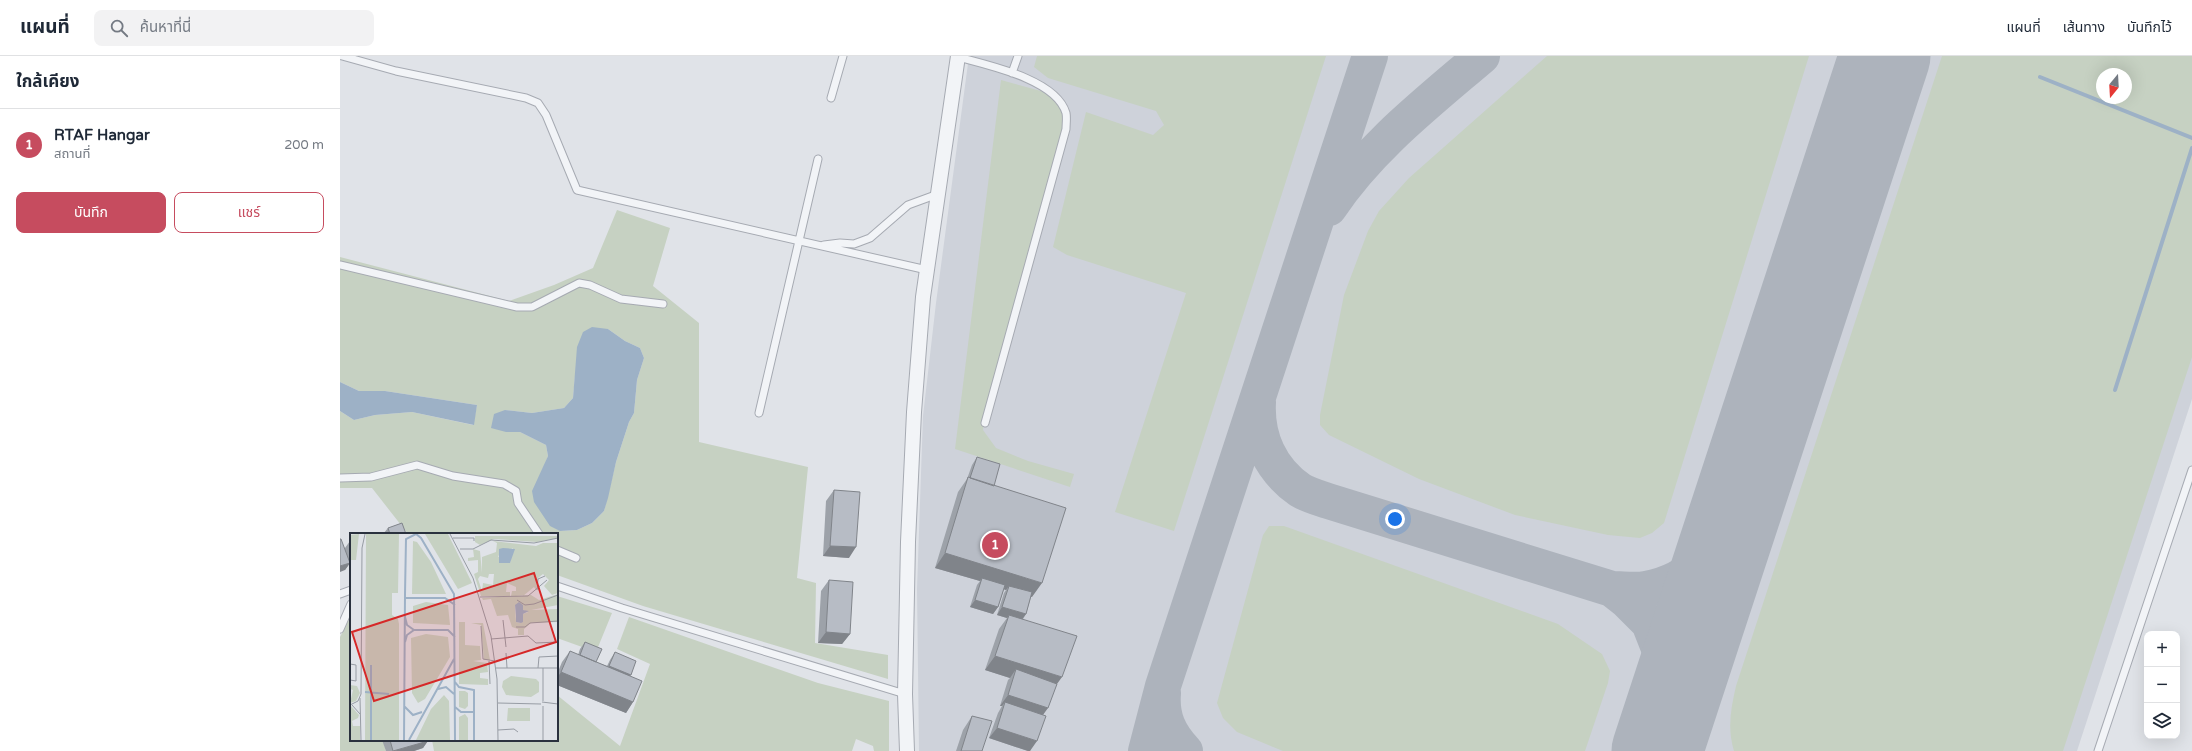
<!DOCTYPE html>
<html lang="th">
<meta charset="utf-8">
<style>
:root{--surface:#fff;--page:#f2f2f3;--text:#1f2937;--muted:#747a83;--line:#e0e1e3;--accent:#c64c5f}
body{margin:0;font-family:"Varela Round","Noto Sans Thai",sans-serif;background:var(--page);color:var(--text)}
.controls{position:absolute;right:12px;bottom:12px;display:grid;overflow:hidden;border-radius:8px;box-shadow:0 4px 16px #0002}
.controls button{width:36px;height:36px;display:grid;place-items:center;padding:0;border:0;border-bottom:1px solid var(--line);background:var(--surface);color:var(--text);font:20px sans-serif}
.compass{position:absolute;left:1756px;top:12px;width:36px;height:36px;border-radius:50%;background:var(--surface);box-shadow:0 4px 16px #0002;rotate:198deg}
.you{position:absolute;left:1055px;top:463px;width:14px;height:14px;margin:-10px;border:3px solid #fff;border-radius:50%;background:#1a73e8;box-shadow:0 0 0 6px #1a73e833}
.badge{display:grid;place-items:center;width:26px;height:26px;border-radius:50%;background:var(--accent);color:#fff;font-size:13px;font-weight:700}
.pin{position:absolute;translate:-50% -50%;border:2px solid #fff;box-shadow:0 1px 4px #0006}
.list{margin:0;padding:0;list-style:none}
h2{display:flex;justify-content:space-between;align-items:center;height:52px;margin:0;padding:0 16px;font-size:17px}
h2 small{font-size:13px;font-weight:400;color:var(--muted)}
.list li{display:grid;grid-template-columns:26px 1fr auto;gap:12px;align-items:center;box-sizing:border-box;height:72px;padding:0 16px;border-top:1px solid var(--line)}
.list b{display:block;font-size:15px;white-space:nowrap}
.list p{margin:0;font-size:13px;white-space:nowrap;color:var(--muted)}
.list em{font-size:13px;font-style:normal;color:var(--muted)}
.actions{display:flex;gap:8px;padding:12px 16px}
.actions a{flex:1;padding:9px 0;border:1px solid var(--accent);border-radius:8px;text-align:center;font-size:14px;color:var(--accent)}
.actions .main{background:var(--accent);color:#fff}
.icon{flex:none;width:22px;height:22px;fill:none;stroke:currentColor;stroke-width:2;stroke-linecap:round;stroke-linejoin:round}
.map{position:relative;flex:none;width:1852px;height:695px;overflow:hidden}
header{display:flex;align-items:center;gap:24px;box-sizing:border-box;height:56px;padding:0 20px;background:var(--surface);border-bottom:1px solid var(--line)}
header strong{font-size:19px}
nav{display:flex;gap:22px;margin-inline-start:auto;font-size:14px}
.search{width:280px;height:36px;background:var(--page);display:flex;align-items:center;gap:10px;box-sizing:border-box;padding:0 14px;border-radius:8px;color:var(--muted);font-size:15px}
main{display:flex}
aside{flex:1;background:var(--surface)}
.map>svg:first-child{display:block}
.built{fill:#ced2da;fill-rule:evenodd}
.green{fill:#c6d1c2;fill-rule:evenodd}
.water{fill:#9db1c6}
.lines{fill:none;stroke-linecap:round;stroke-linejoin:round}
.stream{stroke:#9db1c6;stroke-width:4}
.taxiway{stroke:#adb3bc;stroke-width:36}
.runway{stroke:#adb3bc;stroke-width:91}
.service-casing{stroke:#a6aab2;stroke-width:9}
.minor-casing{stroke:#a6aab2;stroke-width:16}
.service{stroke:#f2f4f7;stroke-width:7}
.minor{stroke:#f2f4f7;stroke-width:14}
.wall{fill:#9da2a9}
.shaded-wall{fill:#80848a}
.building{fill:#b7bcc5;stroke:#80848a}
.inset-river{fill:none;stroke:#9db1c6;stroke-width:2}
.inset-road{fill:none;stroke:#979ca4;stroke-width:1}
.view{fill:#d62828;fill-opacity:0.15;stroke:#d62828;stroke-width:2}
.inset-edge{fill:none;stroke:#2a313e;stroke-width:2}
</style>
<header>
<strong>แผนที่</strong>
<div class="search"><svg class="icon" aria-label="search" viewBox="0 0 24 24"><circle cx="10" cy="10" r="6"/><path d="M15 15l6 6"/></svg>ค้นหาที่นี่</div>
<nav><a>แผนที่</a><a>เส้นทาง</a><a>บันทึกไว้</a></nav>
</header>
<main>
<aside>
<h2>ใกล้เคียง<small></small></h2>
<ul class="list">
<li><span class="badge">1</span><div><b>RTAF Hangar</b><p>สถานที่</p></div><em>200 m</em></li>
</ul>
<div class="actions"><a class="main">บันทึก</a><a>แชร์</a></div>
</aside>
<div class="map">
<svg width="1852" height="695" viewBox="0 0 1852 695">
<rect width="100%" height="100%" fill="#e0e3e8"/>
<path class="built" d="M629,0H1852V343L1737,695H579L577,533L583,360L596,247ZM1762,18H1786V42H1762Z"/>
<path class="green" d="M697,0H986L834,475L775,456L846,237L727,199L713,191L746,56L813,79L824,69L816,55L708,22L694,11Z
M1207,0H1469L1324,467L1312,477L1300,482L1268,479L1175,459L1079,423L989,379L980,369V359L1004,239L1028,175L1039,155L1069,122Z
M1602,0H1852V301L1723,695H1394C1387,672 1391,652 1396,630ZM1762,18H1786V42H1762Z
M661,24L701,35L719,45L724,64V87L646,354L643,374L656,392L688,405L734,418L730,431L615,393Z
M277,154L330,172L313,230L359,267V386L468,411L457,522L476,527L475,587L548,599V623L303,550L217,519V478H68L32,432H0V355L14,364L35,359L72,356L133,369L137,349L45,335H19L0,326V201L169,245L214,229L253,212ZM268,273L285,285L300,292L304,302L297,324L294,357L289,366L276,406L264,455L252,467L237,474L220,475L203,414L208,400L206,389L180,376L165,354L192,357L224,352L233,342L235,320Z
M929,470H944L1218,568L1262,598L1270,615L1268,627L1245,695H943L897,676L883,662L877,647L923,479Z
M217,540L272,557L256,596L217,582Z
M11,560V684H43L46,695H0V581Z
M289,561L478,627L549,645V695H534L533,690L516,683L512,695H94L92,684H217V639L280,690L310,608L277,593Z"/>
<path class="water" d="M252,271L268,273L285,285L300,292L304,302L297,324L294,357L289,366L276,406L268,442L264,455L252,467L237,474L220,475L210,470L194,446L192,435L208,400L206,389L180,376H166L151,372L154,358L165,354L192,357L224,352L233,342L237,291L243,276Z
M0,326L19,335H45L137,349L134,369L72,356L35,359L14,364L0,355Z"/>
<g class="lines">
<path class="stream" d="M1700,21L1852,82
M1775,334L1852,92"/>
<path class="taxiway" d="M989,152C1029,92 1087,47 1142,0
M918,346C916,381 930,413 960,434C968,439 979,442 988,445L1272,533C1283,533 1295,535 1306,533C1358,524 1376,489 1399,447
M1272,533L1286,544L1309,567L1320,595L1326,627L1324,676
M823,637C821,661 829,678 845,695
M806,695L823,630L1030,0"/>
<path class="runway" d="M1317,695L1545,0"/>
<defs>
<path id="service" d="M2,0L56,15L186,42L198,47L206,59L237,134L587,214
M618,1C647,9 716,23 726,57C727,62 726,68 726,73L645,367
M672,17L678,0
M491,42L503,0
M484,189L500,187L514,188L530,182L568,149L598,138
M0,209L177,251H192L239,227L250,229L281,243L323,248
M419,357L478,103
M0,422L31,421L77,409L113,420L164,428L176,435L178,447L199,478
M217,494L236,502
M217,530L282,552L565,638
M0,538L11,534
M0,573L11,548
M1758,695L1852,414"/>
<path id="minor" d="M567,695L565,638L568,486L574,356L583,241L618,0"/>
</defs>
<use href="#service" class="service-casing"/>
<use href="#minor" class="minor-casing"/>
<use href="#service" class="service"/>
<use href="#minor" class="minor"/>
</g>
<path class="wall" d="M637,401L654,430L692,541H691L686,558L683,563L717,628L703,659L690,695H688L649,682L658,657L662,650H660L668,624L670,622L645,614L659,573L667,562L657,559L664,537L666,534L664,533L658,551L653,558L630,551L637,529L640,525L595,512L618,436L627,423L632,409Z
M494,434L509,502L483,500L486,445Z
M48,472L66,478H43Z
M10,485H11V511L10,507L5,514V492Z
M489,524L510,578L502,588L478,587L481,535Z
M245,586L256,606L267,610L270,604L275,596L290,620L293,646L286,657L217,629V618L222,606L230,595L238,599L240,593Z
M632,660L642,695H616L623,674Z
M42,684H88L83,692L74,695H46Z"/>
<path class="shaded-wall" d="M490,490L516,491L509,502L483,500Z
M605,497L702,527L692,541L668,534L669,530L666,534L641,526L642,522L640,525L595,512Z
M10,507L5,514L0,516V510Z
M635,544L658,551L653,558L630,551Z
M662,551L686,558L680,566L669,559L667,562L657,559Z
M486,576L510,578L502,588L478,587Z
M655,600L722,621L712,635L676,613L670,622L645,614Z
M269,610L291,619L285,626L264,617Z
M221,616L293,646L286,657L217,629V622Z
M668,639L708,652L700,663L665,646L662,650H660Z
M657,672L697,685L690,695H688L649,682Z
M88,685L83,692L74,695H54Z"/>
<path class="building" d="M637,401L660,408L654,430L630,422Z
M628,421L726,452L702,527L605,497Z
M494,434L520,436L516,491L490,490Z
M62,467L66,478H50L48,472Z
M0,483H1L10,507L0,510Z
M642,522L665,529L658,551L635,544Z
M489,524L513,526L510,578L486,576Z
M669,530L692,536L686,558L662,551Z
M669,559L737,580L722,621L655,600Z
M245,586L262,593L256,606L240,599Z
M230,595L302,625L293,646L221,616Z
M275,596L296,605L291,619L269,610Z
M676,613L717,628L708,652L668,639Z
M665,646L706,660L697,685L657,672Z
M632,660L652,665L642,695H621Z
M50,684H88V685L53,695Z"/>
<g transform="translate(10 477)">
<rect width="208" height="208" fill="#e0e3e8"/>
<path d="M9,1L6,27H1L0,2ZM16,1H49L48,60H42V82L48,86L49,91V207H15ZM75,1H98L122,50L108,56ZM125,3H208V5L187,9L144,6L130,12L125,9ZM63,8L67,9L81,29L96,61H62ZM143,8L186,13L193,10H208V60L202,62L194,53L199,47L193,41L188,45L186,57L184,54L173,63H161L162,58H166V54L157,50L156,59H160V63H131L124,41L128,39V27L118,28V25L124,24L123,16L130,18L132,40V24L146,19L147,10ZM163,15L160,30L153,29L148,23ZM139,41H144L143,52L133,50L132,58L128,46L130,43L138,45ZM208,61V72L181,77L208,76V89L181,90L174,96V102H168V96L162,94L158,82L147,83L141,66L133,67L132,65L181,62L189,67ZM165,72H173V77L178,79L173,81L171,90L166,89ZM76,69L98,72L100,92L63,90V73ZM109,89H115V112L130,113L131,127L123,128L137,130L138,139L130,140V145L138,146V152L109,151ZM121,90H133L140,127H134L131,92ZM76,101L98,104L100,124L75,166L68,170L62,160L61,105ZM161,143L186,146L189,149V159L181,164L156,162L152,154L153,148ZM0,152L7,153L10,160L6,168L0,170L3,157L0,156ZM109,158H115L118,160V173L115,176L109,174ZM94,162L99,168L100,207H66L81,176ZM1,173L9,182L8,185L2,188L3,193H10V207H0ZM158,175H180V188H157ZM115,181L118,185V207H109V184Z" fill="#c6d1c2" fill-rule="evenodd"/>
<path d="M153,15L165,16L160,30H149V16ZM169,69L173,72V77L179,78L173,81V89L171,90L166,89V83L165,72Z" fill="#9db1c6"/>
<path class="inset-river" d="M55,61L56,6L66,1L71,5L104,61L105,207M55,65H95L105,72M55,84L57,92L64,97M55,109L57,102L64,97H98L105,104M21,132V207M105,149L109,154L124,157V207M88,156L96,154L104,161M15,159L39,161M54,173L63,182L72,179M105,174L111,179H124M54,207L55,61M59,207L104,126"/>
<path class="inset-road" d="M100,1L123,45L141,103L147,146L148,207M103,5H124V8M110,16H123L141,7L184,10L208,5M0,43V64M187,57L188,46L195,43M130,64L178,63L197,47M167,67L175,72L184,71L208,62M153,87L156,114M131,93L133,126L145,128M166,94H175L180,90L208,88M141,106L178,103L186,110L208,109M156,120L157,135M139,128L140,151M0,131L6,132V148L0,147M146,135H208M188,135L189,124L208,123M10,165L11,207M193,168V135M192,169L208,171M148,170L191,171M0,172L8,168L11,161L12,15L15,1M2,172L10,181M193,173V207M148,197L164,196L168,199"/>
<path class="view" d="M184,40L206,109L24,168L2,99Z"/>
<rect width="208" height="208" class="inset-edge"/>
</g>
</svg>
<div class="controls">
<button>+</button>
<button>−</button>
<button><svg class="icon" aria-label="layers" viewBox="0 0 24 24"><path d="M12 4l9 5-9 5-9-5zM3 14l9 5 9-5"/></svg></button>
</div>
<svg class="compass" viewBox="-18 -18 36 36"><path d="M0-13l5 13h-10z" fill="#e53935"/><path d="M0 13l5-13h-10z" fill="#747a83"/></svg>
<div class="you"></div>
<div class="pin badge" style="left:655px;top:489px">1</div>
</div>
</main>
